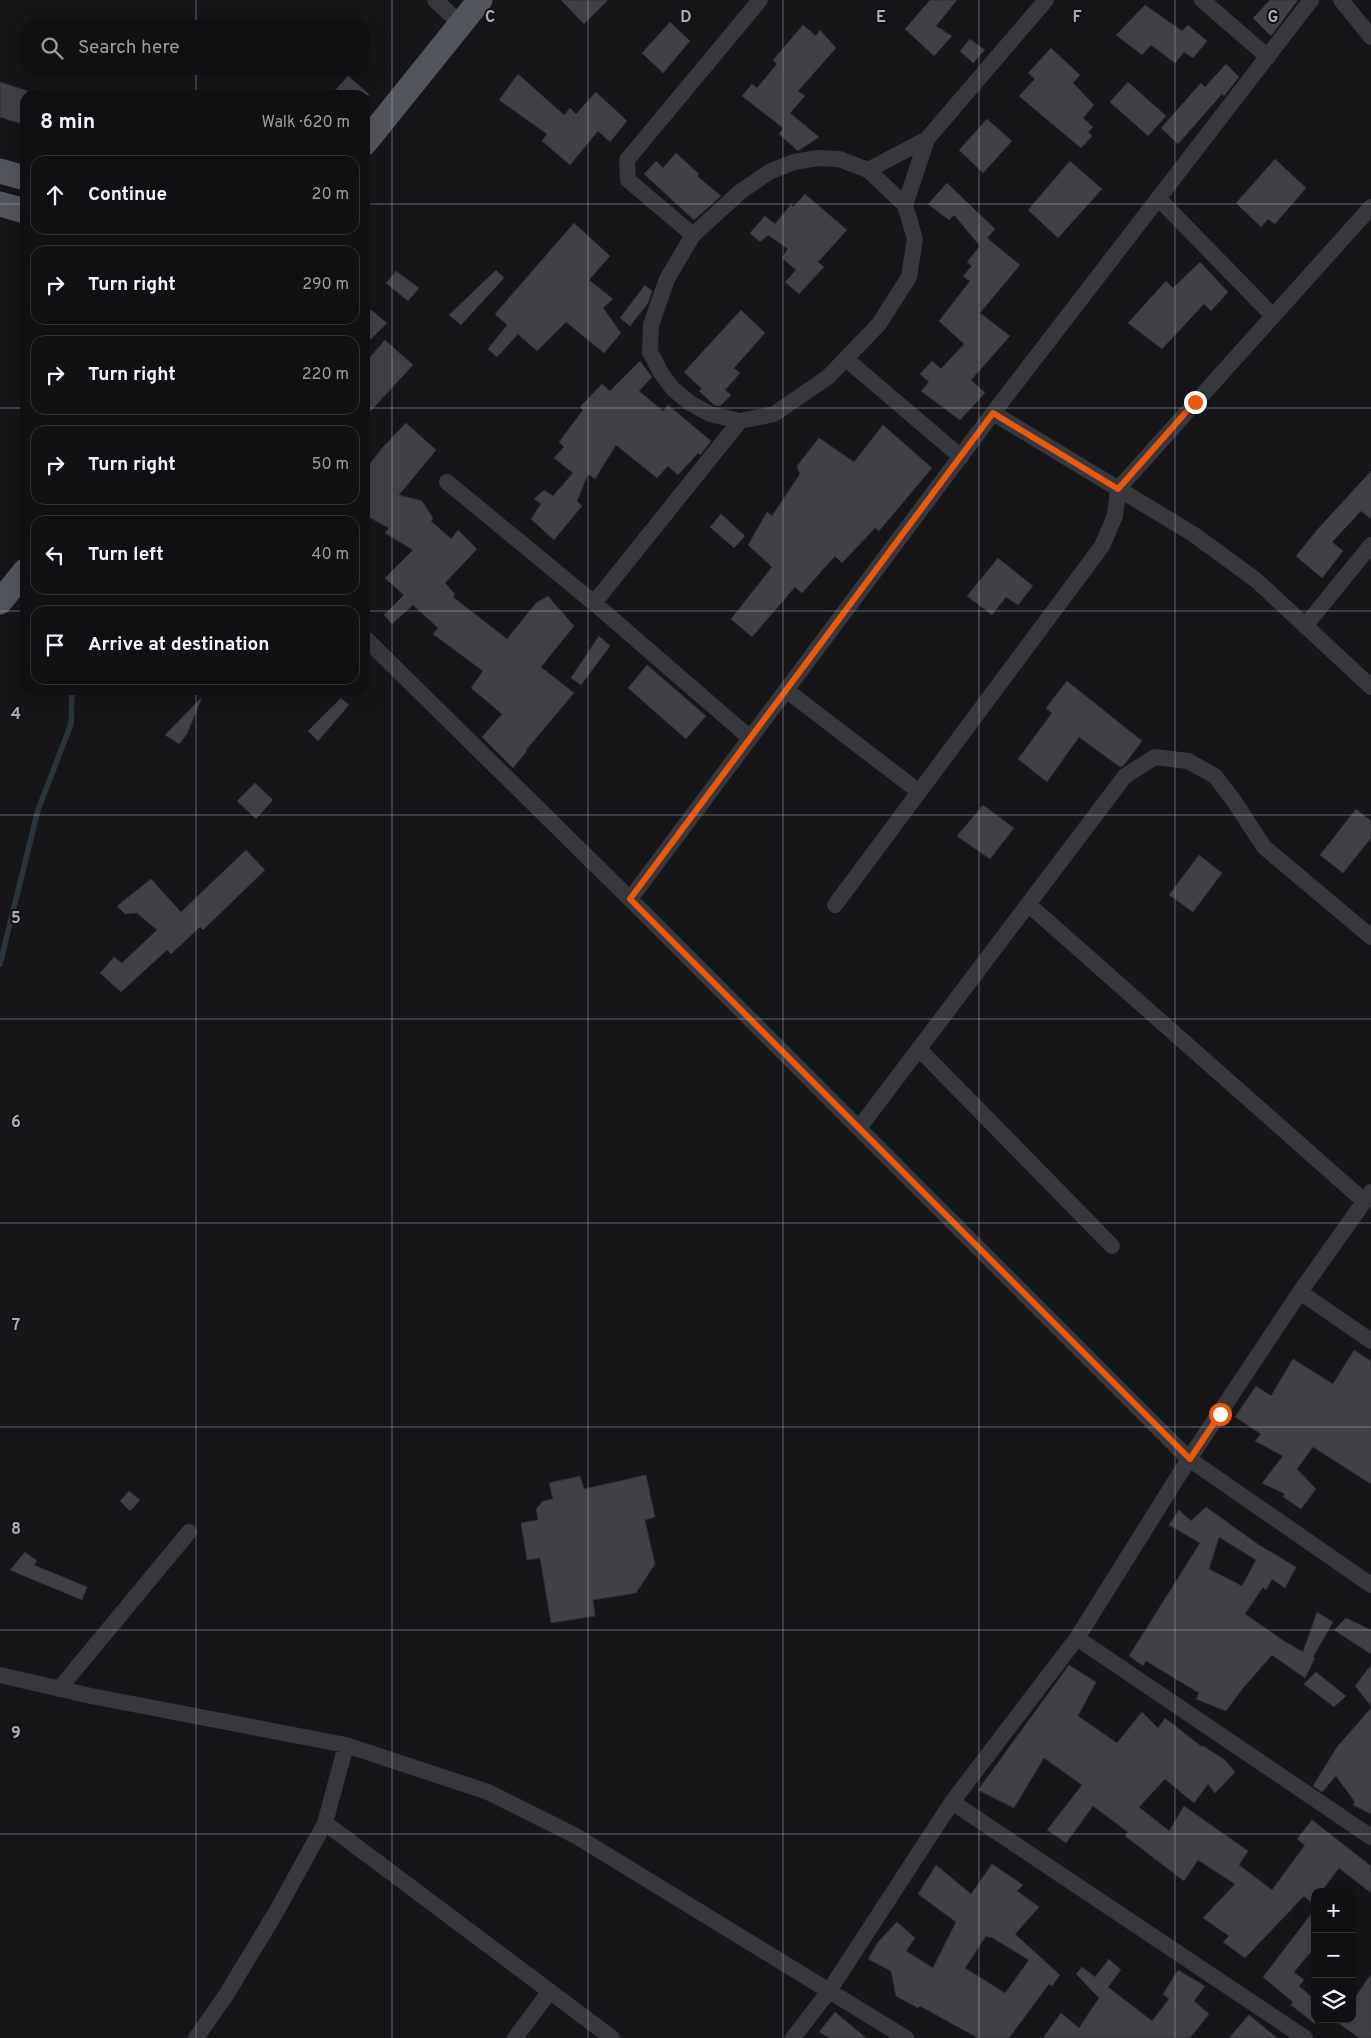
<!DOCTYPE html>
<meta charset="utf-8">
<style>
:root{--surface:#101012;--page:#19191b;--text:#f1f3f6;--muted:#9c9d9f;--line:#303032}
body{margin:0;font-family:Overpass,sans-serif;background:var(--page);color:var(--text)}
.controls{position:absolute;right:15px;bottom:15px;display:grid;overflow:hidden;border-radius:10px;box-shadow:0 5px 20px #0002}
.controls button{width:45px;height:45px;display:grid;place-items:center;padding:0;border:0;border-bottom:1px solid var(--line);background:var(--surface);color:var(--text);font:25px sans-serif}
.stop{position:absolute;width:15px;height:15px;margin:-11px;border:4px solid #ea580c;border-radius:50%;background:#fff}
.stop.end{background:#ea580c;border-color:#fff;box-shadow:0 1px 5px #0008}
.list{margin:0;padding:0;list-style:none}
h2{display:flex;justify-content:space-between;align-items:center;height:65px;margin:0;padding:0 20px;font-size:21px}
h2 small{font-size:16px;font-weight:400;color:var(--muted)}
.list li{display:grid;grid-template-columns:32px 1fr auto;gap:15px;align-items:center;box-sizing:border-box;height:80px;margin:0 10px 10px;padding:0 10px;border:1px solid var(--line);border-radius:15px}
.list b{display:block;font-size:19px;white-space:nowrap}
.list em{font-size:16px;font-style:normal;color:var(--muted)}
.icon{flex:none;width:28px;height:28px;fill:none;stroke:currentColor;stroke-width:2;stroke-linecap:round;stroke-linejoin:round}
.map{position:relative;flex:none;width:1371px;height:2038px;overflow:hidden}
.search{position:absolute;background:var(--surface);box-shadow:0 5px 20px #0002;left:20px;top:20px;width:350px;height:55px;display:flex;align-items:center;gap:12px;box-sizing:border-box;padding:0 18px;border-radius:15px;color:var(--muted);font-size:19px}
.panel{position:absolute;background:var(--surface);box-shadow:0 5px 20px #0002;left:20px;top:90px;width:350px;height:605px;border-radius:15px}
.map>svg:first-child{display:block}
.lines{fill:none;stroke-linecap:round;stroke-linejoin:round}
.stream{stroke:#2c353c;stroke-width:5.5}
.building{fill:#404145;stroke:#303034;fill-rule:evenodd}
.minor{stroke:#37383d;stroke-width:16}
.primary{stroke:#53555c;stroke-width:25}
.route{stroke:#ea580c;stroke-width:6}
.grid{fill:none;stroke:#a8adb8;stroke-width:1;stroke-opacity:0.55}
.grid-label{font-size:16px;text-anchor:middle;font-weight:bold;fill:#a8adb8;stroke:#111113;stroke-width:4;stroke-linejoin:round;paint-order:stroke}
</style>
<div class="map">
<svg width="1371" height="2038" viewBox="0 0 1371 2038">
<rect width="100%" height="100%" fill="#161618"/>
<g class="lines">
<path class="stream" d="M0,964L38,810L71,724L72,690"/>
</g>
<path class="building" d="M561,0H608L584,24Z
M930,0H957L936,26L952,36L934,56L905,29Z
M1270,0H1298L1271,36L1253,18Z
M1145,5L1182,31L1188,25L1207,41L1193,58L1184,52L1175,63L1151,45L1142,55L1116,35Z
M670,22L690,41L663,73L642,53Z
M803,25L816,36L820,30L836,48L798,91L805,96L790,113L819,137L798,151L779,134L783,128L742,96L752,84L757,88L777,64L773,60Z
M970,39L985,50L973,63L960,51Z
M1051,48L1080,75L1073,83L1094,105L1083,118L1093,127L1088,132L1092,136L1081,148L1019,96L1035,79L1028,73Z
M1226,64L1239,77L1224,96L1222,94L1178,144L1161,128L1201,83L1205,87Z
M518,74L564,115L570,108L576,114L596,92L627,121L610,142L598,131L570,165L542,141L547,134L499,100Z
M348,76L370,95H331Z
M0,82L28,91L27,95H25V125L0,117Z
M1128,82L1166,116L1148,136L1110,102Z
M987,119L1012,141L983,173L959,150Z
M676,153L699,174L697,176L721,196L694,220L644,174L656,161L663,168Z
M1275,159L1306,188L1275,224L1268,219L1261,227L1236,203Z
M1070,161L1102,189L1058,238L1028,210Z
M947,183L995,229L987,238L1020,265L980,313L1010,336L971,380L985,393L960,420L921,391L929,382L920,374L932,361L941,369L964,344L939,321L970,281L963,276L972,266L967,262L980,246L954,215L949,220L928,204Z
M805,194L847,230L818,262L824,267L799,294L785,282L796,270L782,258L788,249L768,235L760,242L750,233L765,216L775,224L791,204L793,207Z
M574,223L610,256L589,280L613,299L603,308L621,333L604,353L566,322L537,351L518,334L497,357L488,349L507,325L495,314Z
M1200,262L1228,292L1211,311L1204,304L1162,349L1128,323L1166,281L1173,288Z
M496,270L504,278L461,325L449,315Z
M396,271L419,288L408,301L386,283Z
M645,285L652,291L648,303L630,326L620,318Z
M365,305L387,323L365,345Z
M741,310L765,333L734,368L740,373L725,390L731,395L720,406L714,405L699,391L702,389L684,372Z
M385,340L413,365L365,417V363Z
M640,361L652,377L639,391L663,411L668,405L711,441L700,455L698,453L678,475L668,466L657,478L616,445L595,479L588,474L577,501L582,506L554,540L531,519L541,504L534,499L544,490L553,496L573,473L554,458L564,447L559,442L583,410L580,407L602,384L610,391Z
M406,423L436,450L399,495L422,501L433,518L431,521L451,539L458,530L477,549L445,583L455,594L453,597L507,639L536,603L548,596L574,626L541,667L574,693L526,750L527,751L513,768L482,737L502,714L471,688L483,671L433,634L438,628L413,605L392,624L384,615L404,595L385,578L413,550L385,533L389,528L365,515V470L383,447Z
M883,425L932,468L879,531L875,528L842,563L835,556L802,593L795,587L752,637L731,619L772,567L748,545L767,512L772,516L800,474L797,466L819,438L854,462Z
M1371,471V519L1361,511L1332,542L1343,551L1322,578L1296,556L1317,530Z
M721,514L745,536L734,548L710,527Z
M998,558L1033,586L1018,605L1006,597L992,615L967,596Z
M599,636L610,646L581,685L571,678Z
M647,665L706,716L686,739L628,688Z
M1067,681L1142,741L1124,765L1120,767L1079,737L1047,782L1018,759L1052,713L1046,708Z
M202,697L187,734L179,744L165,735Z
M341,698L349,705L318,741L308,731Z
M255,783L273,800L256,819L237,801Z
M983,805L1014,828L990,859L957,836Z
M1356,809L1371,821V838L1343,873L1320,855Z
M246,850L265,870L203,930L200,927L171,954L167,950L121,992L100,973L114,957L122,963L157,930L137,913L125,914L117,906L151,879L181,912Z
M1199,855L1222,873L1193,912L1169,895Z
M1354,1350L1371,1361V1484L1313,1447L1297,1469L1316,1489L1301,1509L1283,1497L1285,1494L1262,1483L1283,1456L1255,1441L1261,1434L1235,1417L1256,1386L1271,1396L1293,1359L1333,1384Z
M646,1475L655,1517L645,1520L655,1564L636,1593L593,1600L595,1616L551,1623L540,1558L527,1560L521,1523L538,1520L536,1509L543,1501L553,1499L549,1483L580,1476L584,1489Z
M129,1491L140,1500L130,1511L120,1501Z
M1206,1507L1259,1545L1296,1567L1285,1588L1272,1579L1266,1590L1263,1587L1245,1614L1284,1641L1303,1652L1317,1612L1333,1622L1313,1657L1315,1658L1305,1678L1272,1655L1243,1688L1226,1711L1196,1699L1199,1693L1146,1661L1143,1666L1129,1656L1200,1543L1169,1525L1179,1510L1191,1521ZM1219,1537L1256,1560L1242,1586L1209,1569Z
M25,1552L37,1561L34,1565L87,1587L82,1600L10,1570Z
M1346,1618L1371,1630V1654L1334,1630Z
M1069,1665L1096,1682L1078,1716L1117,1743L1142,1712L1158,1728L1165,1718L1202,1747L1203,1746L1225,1760L1235,1772L1215,1793L1208,1784L1194,1803L1165,1779L1139,1807L1169,1831L1184,1806L1248,1851L1239,1865L1272,1890L1305,1845L1297,1839L1312,1820L1371,1866V1893L1339,1868L1321,1892H1315V1899L1312,1903L1304,1896L1245,1958L1223,1942L1229,1936L1203,1918L1235,1884L1198,1860L1184,1881L1125,1836L1128,1832L1093,1806L1066,1843L1047,1830L1082,1785L1044,1758L1014,1808L978,1790Z
M1371,1665V1706L1355,1686Z
M1316,1672L1346,1696L1334,1707L1304,1684Z
M1371,1708V1814L1353,1805L1355,1802L1336,1776L1322,1792L1313,1786L1337,1747Z
M992,1864L1023,1885L1017,1891L1039,1907L1015,1934L1060,1975L1052,1986L1049,1984L1009,2038H978L920,2006L918,2008L896,1996L891,1971L868,1959L878,1942L897,1922L915,1938L906,1951L933,1968L956,1922L918,1894L936,1865L971,1894ZM986,1936L990,1938L991,1937L1029,1960L1005,1993L965,1968Z
M1315,1909V1947L1294,1972L1304,1980L1299,1986L1315,2000V2024L1291,2005L1293,2002L1263,1977Z
M1109,1959L1121,1970L1108,1987L1152,2021L1169,1999L1163,1994L1178,1970L1205,1986L1194,2001L1209,2014L1190,2038H1043L1061,2013L1079,2028L1099,1998L1076,1974L1082,1967L1095,1977Z
M1371,1974V2038H1359L1333,2019H1352V2002Z
M835,2012L866,2038H830L819,2032Z
M1249,2015L1277,2038H1229Z"/>
<g class="lines">
<path class="minor" d="M435,0L461,24
M1202,0L1268,57
M1341,0L1371,37
M868,170L927,139L1046,0
M1159,199L1273,316
M905,205L868,170L839,159L818,158L794,162L769,172L740,192L693,235L667,279L651,325L650,352L661,373L673,389L690,403L710,414L740,421L774,414L828,377L879,324L909,277L915,239L905,205L927,139
M693,235L628,180L627,160L760,0
M846,359L961,457
M993,413L1193,534L1256,580L1371,687
M447,482L594,603L750,738
M594,603L740,421
M1305,626L1371,545
M365,638L630,899L1189,1459L1371,1585
M786,690L918,791
M630,899L993,413L1311,0
M1028,904L1364,1201
M835,905L1102,546L1115,516L1118,489L1371,207
M919,1049L1112,1246
M859,1128L1125,776L1155,757L1188,761L1215,776L1234,801L1264,847L1371,937
M1300,1292L1371,1341
M1077,1638L1371,1837
M0,1675L91,1696L346,1745L488,1792L576,1836L906,2038
M59,1689L189,1532
M952,1802L1305,2038
M325,1823L612,2038
M196,2038L226,1995L275,1914L325,1823L346,1745
M515,2038L550,1991
M793,2038L829,1991L952,1802L1077,1638L1189,1459L1300,1292L1371,1192"/>
<path class="primary" d="M365,143L480,0
M0,171L25,178
M0,204L25,211
M0,602L25,571"/>
</g>
<g class="lines">
<path class="route" d="M1195,402L1118,489L993,413L630,899L1190,1459L1220,1414"/>
</g>
<path class="grid" d="M196,0V25M392,0V2038M588,0V2038M783,0V2038M979,0V2038M1175,0V2038M196,70V95M0,204H25M365,204H1371M0,408H25M365,408H1371M0,611H25M365,611H1371M196,690V2038M0,815H1371M0,1019H1371M0,1223H1371M0,1427H1371M0,1630H1371M0,1834H1371"/>
<g class="grid-label">
<text x="490" y="22">C</text>
<text x="686" y="22">D</text>
<text x="881" y="22">E</text>
<text x="1077" y="22">F</text>
<text x="1273" y="22">G</text>
<text x="16" y="719">4</text>
<text x="16" y="923">5</text>
<text x="16" y="1127">6</text>
<text x="16" y="1330">7</text>
<text x="16" y="1534">8</text>
<text x="16" y="1738">9</text>
</g>
</svg>
<div class="controls">
<button>+</button>
<button>−</button>
<button><svg class="icon" aria-label="layers" viewBox="0 0 24 24"><path d="M12 4l9 5-9 5-9-5zM3 14l9 5 9-5"/></svg></button>
</div>
<div class="stop" style="left:1220px;top:1414px"></div>
<div class="stop end" style="left:1195px;top:402px"></div>
<div class="search"><svg class="icon" aria-label="search" viewBox="0 0 24 24"><circle cx="10" cy="10" r="6"/><path d="M15 15l6 6"/></svg>Search here</div>
<section class="panel">
<h2>8 min<small>Walk · 620 m</small></h2>
<ul class="list">
<li><svg class="icon" aria-label="ahead" viewBox="0 0 24 24"><path d="M12 20V5M6 11l6-6 6 6"/></svg><div><b>Continue</b></div><em>20 m</em></li>
<li><svg class="icon" aria-label="right" viewBox="0 0 24 24"><path d="M7 20v-9h11M14 6l5 5-5 5"/></svg><div><b>Turn right</b></div><em>290 m</em></li>
<li><svg class="icon" aria-label="right" viewBox="0 0 24 24"><path d="M7 20v-9h11M14 6l5 5-5 5"/></svg><div><b>Turn right</b></div><em>220 m</em></li>
<li><svg class="icon" aria-label="right" viewBox="0 0 24 24"><path d="M7 20v-9h11M14 6l5 5-5 5"/></svg><div><b>Turn right</b></div><em>50 m</em></li>
<li><svg class="icon" aria-label="left" viewBox="0 0 24 24"><path d="M17 20v-9H6M10 6l-5 5 5 5"/></svg><div><b>Turn left</b></div><em>40 m</em></li>
<li><svg class="icon" aria-label="arrive" viewBox="0 0 24 24"><path d="M6 21V4h12l-3 4 3 4H6"/></svg><div><b>Arrive at destination</b></div></li>
</ul>
</section>
</div>
